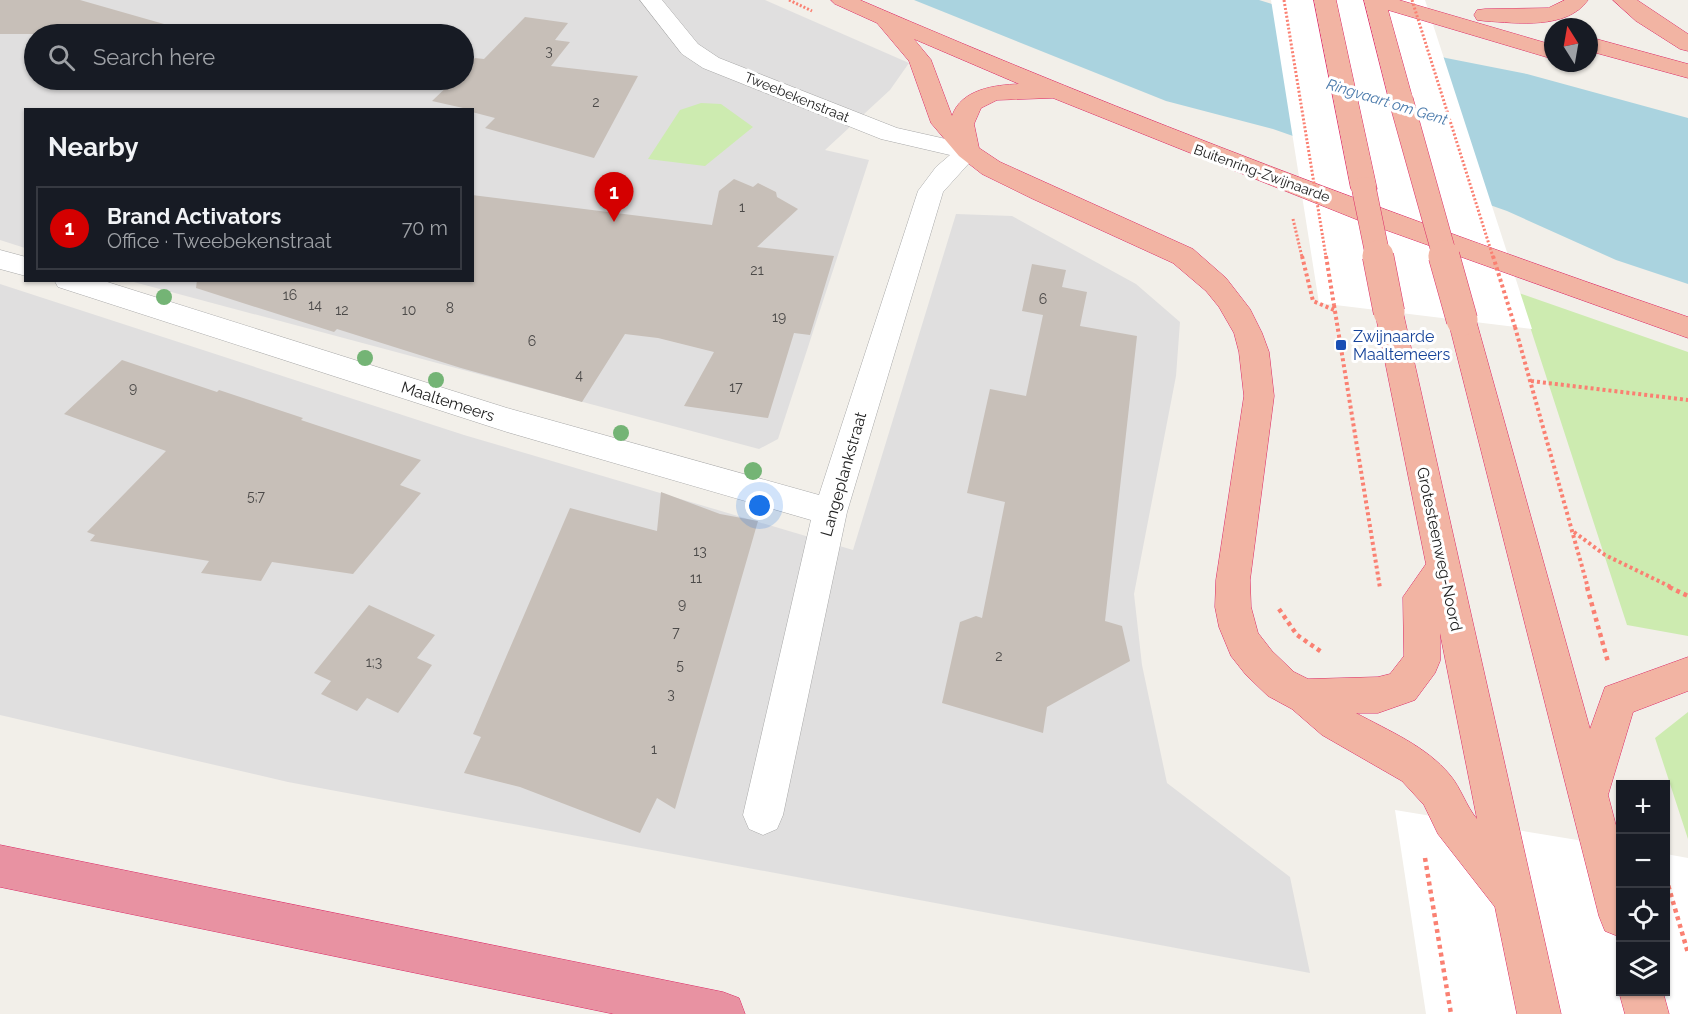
<!DOCTYPE html>
<meta charset="utf-8">
<style>
:root{--surface:#171b24;--page:#242831;--text:#f1f3f6;--muted:#9ea1a6;--line:#363941;--accent:#d40000}
body{margin:0;font-family:Raleway,sans-serif;background:var(--page);color:var(--text)}
.controls{position:absolute;right:18px;bottom:18px;display:grid;overflow:hidden;border-radius:0px;box-shadow:0 2px 4px #0004}
.controls button{width:54px;height:54px;display:grid;place-items:center;padding:0;border:0;border-bottom:2px solid var(--line);background:var(--surface);color:var(--text);font:30px sans-serif}
.compass{position:absolute;left:1544px;top:18px;width:54px;height:54px;border-radius:50%;background:var(--surface);box-shadow:0 2px 4px #0004;rotate:349deg}
.you{position:absolute;left:760px;top:506px;width:21px;height:21px;margin:-15px;border:4px solid #fff;border-radius:50%;background:#1a73e8;box-shadow:0 0 0 9px #1a73e833}
.badge{display:grid;place-items:center;width:39px;height:39px;border-radius:50%;background:var(--accent);color:#fff;font-size:20px;font-weight:700}
.pin{position:absolute;translate:-50% -50px;filter:drop-shadow(0 2px 3px #0008)}
.pin::after{content:'';position:absolute;top:32px;width:21px;height:18px;background:inherit;clip-path:polygon(0 0,100% 0,50% 100%)}
.list{margin:0;padding:0;list-style:none}
h2{display:flex;justify-content:space-between;align-items:center;height:78px;margin:0;padding:0 24px;font-size:26px}
h2 small{font-size:20px;font-weight:400;color:var(--muted)}
.list li{display:grid;grid-template-columns:39px 1fr auto;gap:18px;align-items:center;box-sizing:border-box;height:84px;margin:0 12px 12px;padding:0 12px;border:2px solid var(--line);border-radius:0px}
.list b{display:block;font-size:22px;white-space:nowrap}
.list p{margin:0;font-size:20px;white-space:nowrap;color:var(--muted)}
.list em{font-size:20px;font-style:normal;color:var(--muted)}
.icon{flex:none;width:33px;height:33px;fill:none;stroke:currentColor;stroke-width:2;stroke-linecap:round;stroke-linejoin:round}
.map{position:relative;flex:none;width:1688px;height:1014px;overflow:hidden}
.search{position:absolute;background:var(--surface);box-shadow:0 2px 4px #0004;left:24px;top:24px;width:450px;height:66px;display:flex;align-items:center;gap:15px;box-sizing:border-box;padding:0 21px;border-radius:33px;color:var(--muted);font-size:22px}
.panel{position:absolute;background:var(--surface);box-shadow:0 2px 4px #0004;left:24px;top:108px;width:450px;height:174px;border-radius:0px}
.map>svg:first-child{display:block}
.residential{fill:#e0dfdf;fill-rule:evenodd}
.grass{fill:#cdebb0}
.water{fill:#aad3df}
.pier{fill:#fff}
.building{fill:#c7bfb8}
.lines{fill:none;stroke-linecap:round;stroke-linejoin:round}
.minor-casing{stroke:#a9a9a9;stroke-width:1}
.trunk-casing{stroke:#dc2a67;stroke-width:1}
.motorway-casing{stroke:#dc2a67;stroke-width:1}
.path-far2{stroke:#fa8072;stroke-width:3;stroke-dasharray:2 2;stroke-linecap:butt}
.path-far1{stroke:#fa8072;stroke-width:4;stroke-dasharray:3 3;stroke-linecap:butt}
.path{stroke:#fa8072;stroke-width:4.5;stroke-dasharray:4 4;stroke-linecap:butt}
.minor{fill:#fff;fill-rule:evenodd}
.trunk{fill:#f2b4a3;fill-rule:evenodd}
.motorway{fill:#e892a2;fill-rule:evenodd}
.trunk-bridge-far1-casing{stroke:#dc2a67;stroke-width:25;stroke-linecap:butt}
.trunk-bridge-casing{stroke:#dc2a67;stroke-width:32;stroke-linecap:butt}
.path-bridge-far1{stroke:#fa8072;stroke-width:3;stroke-dasharray:2 2;stroke-linecap:butt}
.path-bridge{stroke:#fa8072;stroke-width:4;stroke-dasharray:3 3;stroke-linecap:butt}
.trunk-bridge-far1{stroke:#f2b4a3;stroke-width:24}
.trunk-bridge{stroke:#f2b4a3;stroke-width:31}
.tree{fill:#74b475}
.transit-dot{fill:#1a4fb4;stroke:#fff;stroke-width:2}
.labels{text-anchor:middle;stroke-width:6;stroke-linejoin:round;paint-order:stroke}
.number-label{font-size:14px;fill:#4b4948}
.far-street-label{font-size:14px;fill:#222;stroke:#fff}
.far-water-label{font-size:15px;font-style:italic;fill:#4a7aab;stroke:#fff}
.transit-label{font-size:16px;fill:#164399;stroke:#fff;text-anchor:start}
.street-label{font-size:16px;fill:#222;stroke:#fff}
</style>
<div class="map">
<svg width="1688" height="1014" viewBox="0 0 1688 1014">
<rect width="100%" height="100%" fill="#f2efe9"/>
<path class="residential" d="M0,0H765L909,63L890,90L825,150L869,160L778,439L759,449L130,281L472,280V110H26L25,248L0,240ZM34,34H464V80H34Z
M956,214L1012,216L1136,284L1180,322L1176,376L1134,594L1142,665L1167,783L1290,877L1310,973L288,782L0,715V284L464,435L853,550Z"/>
<path class="grass" d="M701,103L721,104L753,127L705,166L648,159L680,110Z
M1519,293L1688,352V636L1627,625Z
M1688,712V839L1655,738Z"/>
<path class="water" d="M914,0H1259L1446,58L1527,74L1688,118V284L1616,260L1507,211L1273,129L1166,101Z"/>
<path class="pier" d="M1271,0H1425L1532,329L1319,303Z
M1395,810L1620,847V992H1666V854L1688,858V1014H1426Z"/>
<path class="building" d="M0,0H80L164,24L163,34H0Z
M525,17L568,23L555,40L570,42L551,66L638,76L594,158L485,128L495,118L472,112V110L432,101L454,80H464V69L475,58L484,59Z
M734,179L753,187L758,183L776,192L777,197L798,209L757,247L834,256L810,335L794,333L768,418L684,406L714,352L658,338L625,334L582,402L461,368L337,329L334,332L196,288L197,280H472V195L712,225L719,191Z
M1032,264L1066,270L1062,287L1087,292L1080,326L1137,336L1105,621L1122,626L1130,661L1047,707L1043,733L942,703L960,622L976,616L982,618L1005,502L967,493L990,389L1026,396L1043,315L1022,311Z
M122,360L217,392L219,390L303,418L301,420L421,460L400,485L421,493L353,574L272,562L261,581L201,573L209,561L90,541L95,535L87,532L166,451L64,414Z
M661,492L720,514L758,521L675,809L657,798L640,833L520,787L464,773L481,737L473,734L570,508L657,531Z
M369,605L435,635L417,658L432,665L398,713L367,698L357,711L321,694L331,681L314,673Z"/>
<g class="lines">
<defs>
<path id="minor" d="M640,0H662L698,44L719,58L897,128L977,146L980,151L943,192L847,512L783,815L777,829L763,835L749,829L743,815L811,520L507,432L58,287L54,280H101L507,408L819,495L918,191L936,167L950,155L881,139L703,68L682,54Z
M0,250L26,257V276L0,269Z"/>
<path id="trunk" d="M831,0H860C1131,117 1408,221 1688,317V338L1358,220L1053,98L997,100L981,108L974,124L979,148L1000,162L1193,249L1226,278L1250,309L1262,333L1269,352L1274,396L1250,580L1251,607L1258,633L1272,651L1294,672L1308,679L1378,677L1390,674L1404,656L1403,597L1426,564L1375,312L1379,305L1389,302L1399,305L1403,312L1561,1014H1517L1495,907L1438,834L1424,805L1402,781L1322,735L1292,709L1268,696L1246,675L1231,656L1219,627L1215,607L1216,580L1244,396L1239,352L1234,333L1219,307L1206,291L1173,263L1033,199L982,174L959,156L931,123L909,61L877,23L835,4ZM914,39L1019,84C995,85 961,89 952,116L931,60ZM1440,633L1477,819C1466,806 1461,788 1450,775C1426,746 1389,731 1356,713H1378L1415,700L1435,673L1440,661Z
M1314,0H1336L1377,189L1373,195L1364,197L1355,195L1351,189Z
M1364,0H1399L1553,45V59L1388,10L1413,100L1409,105L1401,107L1393,105L1389,100Z
M1565,0H1588C1567,30 1517,23 1485,21L1477,20L1474,15L1477,10L1485,9L1548,8Z
M1613,0H1637L1688,34V51L1680,49L1636,21Z
M1589,37L1688,64V78L1589,51Z
M1462,310L1472,313L1476,320L1590,729L1605,687L1688,657V691L1633,712L1608,795L1620,841V937L1605,931L1599,916L1448,320L1452,313Z
M1620,988V992H1663L1669,1014H1625L1619,992Z"/>
<path id="motorway" d="M0,845L723,992L739,998L745,1014H614L0,887Z"/>
</defs>
<use href="#minor" class="minor-casing"/>
<use href="#trunk" class="trunk-casing"/>
<use href="#motorway" class="motorway-casing"/>
<path class="path-far2" d="M789,0L812,11
M1293,219L1302,257"/>
<path class="path-far1" d="M1302,256L1313,301L1334,310
M1334,305L1380,588
M1515,327L1588,588
M1531,381L1688,400
M1574,532L1605,555L1673,588"/>
<path class="path" d="M1587,587L1608,662
M1669,587L1688,596
M1279,609L1297,635L1323,653
M1425,858L1451,1014
M1666,878L1688,953"/>
<use href="#minor" class="minor"/>
<use href="#trunk" class="trunk"/>
<use href="#motorway" class="motorway"/>
<defs>
<path id="trunk-bridge-far1" d="M1401,100L1445,257
M1364,189L1378,257"/>
<path id="trunk-bridge" d="M1378,256L1389,312
M1444,256L1462,320"/>
</defs>
<use href="#trunk-bridge-far1" class="trunk-bridge-far1-casing"/>
<use href="#trunk-bridge" class="trunk-bridge-casing"/>
<path class="path-bridge-far1" d="M1284,0L1326,257
M1412,0L1493,257"/>
<path class="path-bridge" d="M1326,256L1334,305
M1493,256L1515,327"/>
<use href="#trunk-bridge-far1" class="trunk-bridge-far1"/>
<use href="#trunk-bridge" class="trunk-bridge"/>
</g>
<g class="tree">
<circle cx="164" cy="297" r="8"/>
<circle cx="365" cy="358" r="8"/>
<circle cx="436" cy="380" r="8"/>
<circle cx="621" cy="433" r="8"/>
<circle cx="753" cy="471" r="9"/>
</g>
<rect class="transit-dot" x="1335" y="339" width="12" height="12" rx="3"/>
<g class="labels">
<g class="number-label">
<text x="549" y="56">3</text>
<text x="596" y="107">2</text>
<text x="742" y="212">1</text>
<text x="757" y="275">21</text>
<text x="290" y="300">16</text>
<text x="1043" y="304">6</text>
<text x="315" y="310">14</text>
<text x="450" y="313">8</text>
<text x="342" y="315">12</text>
<text x="409" y="315">10</text>
<text x="779" y="322">19</text>
<text x="532" y="346">6</text>
<text x="579" y="380">4</text>
<text x="736" y="392">17</text>
<text x="133" y="393">9</text>
<text x="256" y="501">5;7</text>
<text x="700" y="556">13</text>
<text x="696" y="583">11</text>
<text x="682" y="609">9</text>
<text x="676" y="637">7</text>
<text x="999" y="661">2</text>
<text x="374" y="667">1;3</text>
<text x="680" y="670">5</text>
<text x="671" y="699">3</text>
<text x="654" y="754">1</text>
</g>
<g class="far-street-label">
<text transform="translate(797 97) rotate(22)" y="5">Tweebekenstraat</text>
<text transform="translate(1262 173) rotate(20)" y="5">Buitenring-Zwijnaarde</text>
</g>
<g class="far-water-label">
<text transform="translate(1387 102) rotate(17)" y="5">Ringvaart om Gent</text>
</g>
<g class="transit-label">
<text x="1353" y="342">Zwijnaarde<tspan x="1353" dy="18">Maaltemeers</tspan></text>
</g>
<g class="street-label">
<text transform="translate(448 401) rotate(18)" y="6">Maaltemeers</text>
<text transform="translate(843 474) rotate(-74)" y="6">Langeplankstraat</text>
<text transform="translate(1440 549) rotate(78)" y="6">Grotesteenweg-Noord</text>
</g>
</g>
</svg>
<div class="controls">
<button>+</button>
<button>−</button>
<button><svg class="icon" aria-label="locate" viewBox="0 0 24 24"><circle cx="12" cy="12" r="6"/><path d="M12 2v4M12 18v4M2 12h4M18 12h4"/></svg></button>
<button><svg class="icon" aria-label="layers" viewBox="0 0 24 24"><path d="M12 4l9 5-9 5-9-5zM3 14l9 5 9-5"/></svg></button>
</div>
<svg class="compass" viewBox="-18 -18 36 36"><path d="M0-13l5 13h-10z" fill="#e53935"/><path d="M0 13l5-13h-10z" fill="#9ea1a6"/></svg>
<div class="you"></div>
<div class="pin badge" style="left:614px;top:222px">1</div>
<div class="search"><svg class="icon" aria-label="search" viewBox="0 0 24 24"><circle cx="10" cy="10" r="6"/><path d="M15 15l6 6"/></svg>Search here</div>
<section class="panel">
<h2>Nearby<small></small></h2>
<ul class="list">
<li><span class="badge">1</span><div><b>Brand Activators</b><p>Office · Tweebekenstraat</p></div><em>70 m</em></li>
</ul>
</section>
</div>
